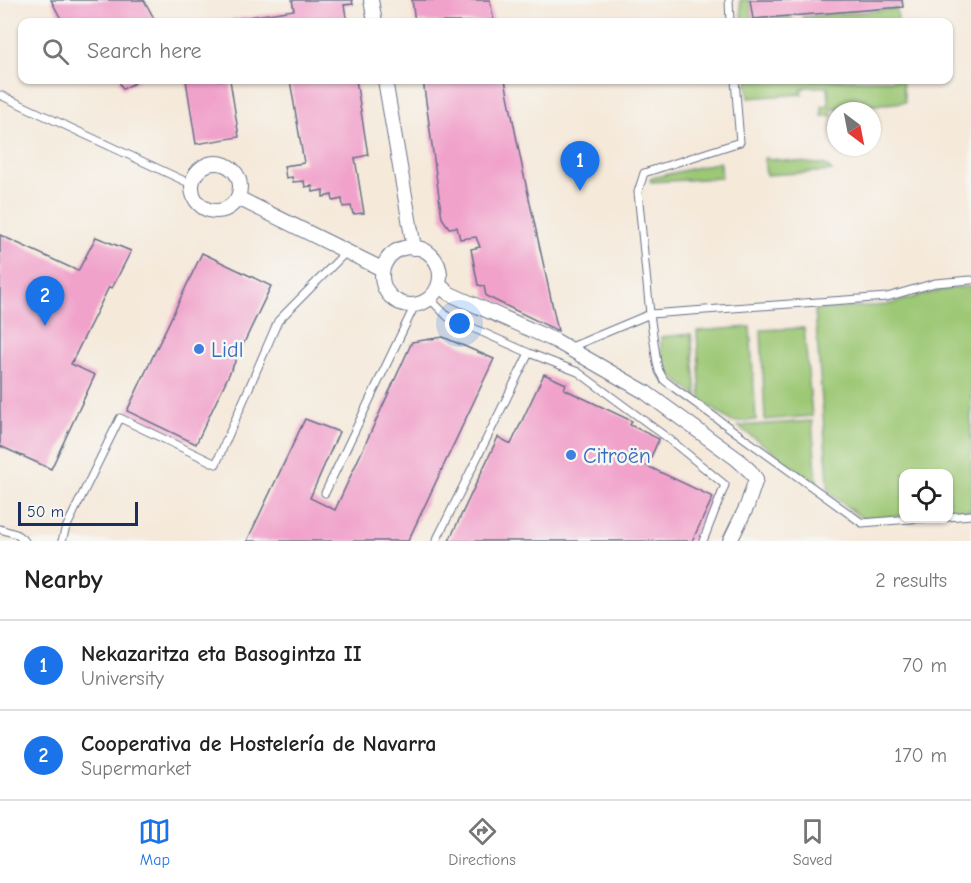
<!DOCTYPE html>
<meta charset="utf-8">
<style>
:root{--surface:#fff;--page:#f6f6f6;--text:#222;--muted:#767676;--line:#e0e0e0;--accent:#1a73e8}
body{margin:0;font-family:"Comic Neue",sans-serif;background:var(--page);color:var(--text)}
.controls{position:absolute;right:18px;bottom:18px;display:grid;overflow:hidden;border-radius:12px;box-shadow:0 2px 4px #0004}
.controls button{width:54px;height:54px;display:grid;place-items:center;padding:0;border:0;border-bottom:2px solid var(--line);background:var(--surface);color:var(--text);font:30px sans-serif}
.compass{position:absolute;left:827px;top:102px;width:54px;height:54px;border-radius:50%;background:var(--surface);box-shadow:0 2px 4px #0004;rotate:148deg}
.scale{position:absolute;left:18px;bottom:15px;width:120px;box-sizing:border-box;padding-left:6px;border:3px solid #1b2f5e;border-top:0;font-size:16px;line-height:21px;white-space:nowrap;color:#1b2f5e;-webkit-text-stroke:4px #f6f6f2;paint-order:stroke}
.you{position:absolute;left:460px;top:324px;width:21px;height:21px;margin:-15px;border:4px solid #fff;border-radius:50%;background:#1a73e8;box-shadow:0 0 0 9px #1a73e833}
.badge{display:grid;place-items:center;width:39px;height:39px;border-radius:50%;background:var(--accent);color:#fff;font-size:20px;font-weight:700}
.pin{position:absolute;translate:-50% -50px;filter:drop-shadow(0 2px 3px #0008)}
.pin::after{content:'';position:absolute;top:32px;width:21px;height:18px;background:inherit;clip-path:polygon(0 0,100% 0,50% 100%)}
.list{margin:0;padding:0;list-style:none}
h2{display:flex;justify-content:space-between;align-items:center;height:78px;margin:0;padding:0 24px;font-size:26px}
h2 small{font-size:20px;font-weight:400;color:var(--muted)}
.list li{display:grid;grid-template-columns:39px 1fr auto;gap:18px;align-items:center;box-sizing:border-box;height:90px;padding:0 24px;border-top:2px solid var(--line)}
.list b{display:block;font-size:22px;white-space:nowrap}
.list p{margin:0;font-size:20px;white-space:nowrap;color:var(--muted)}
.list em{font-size:20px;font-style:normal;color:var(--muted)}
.icon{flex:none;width:33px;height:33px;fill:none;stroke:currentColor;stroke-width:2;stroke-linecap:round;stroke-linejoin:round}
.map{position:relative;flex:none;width:971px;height:541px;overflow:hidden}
.search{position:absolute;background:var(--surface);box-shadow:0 2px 4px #0004;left:18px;right:18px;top:18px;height:66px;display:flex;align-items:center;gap:15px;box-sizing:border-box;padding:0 21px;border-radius:12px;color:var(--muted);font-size:22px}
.sheet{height:258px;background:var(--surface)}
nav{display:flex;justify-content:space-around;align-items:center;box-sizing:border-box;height:84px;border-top:2px solid var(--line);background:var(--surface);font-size:16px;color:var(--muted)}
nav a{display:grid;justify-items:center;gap:3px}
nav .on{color:var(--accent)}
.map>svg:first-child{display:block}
.green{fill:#9dc875;stroke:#5c7c6a;stroke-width:1.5}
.building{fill:#f1a2cb}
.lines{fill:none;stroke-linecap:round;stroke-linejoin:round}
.lane-casing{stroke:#677089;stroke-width:9}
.street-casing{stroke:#677089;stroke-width:16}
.lane{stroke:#fff;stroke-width:7}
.street{stroke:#fff;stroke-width:14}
.shop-dot{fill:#3f7fe0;stroke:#f6f6f2;stroke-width:2}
.labels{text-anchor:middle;stroke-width:5;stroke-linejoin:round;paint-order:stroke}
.shop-label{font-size:22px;fill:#366cbe;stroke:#f6f6f2;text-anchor:start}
</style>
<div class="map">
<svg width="971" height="541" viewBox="0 0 971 541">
<rect width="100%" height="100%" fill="#f6f6f2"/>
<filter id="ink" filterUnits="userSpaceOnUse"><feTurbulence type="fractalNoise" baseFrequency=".0167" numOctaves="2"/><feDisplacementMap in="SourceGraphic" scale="12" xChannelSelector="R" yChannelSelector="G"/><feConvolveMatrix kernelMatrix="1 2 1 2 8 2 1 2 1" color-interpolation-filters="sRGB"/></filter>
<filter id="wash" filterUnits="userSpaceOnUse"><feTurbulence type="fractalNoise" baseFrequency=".008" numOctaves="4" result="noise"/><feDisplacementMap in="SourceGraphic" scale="24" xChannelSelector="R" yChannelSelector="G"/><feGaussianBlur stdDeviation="1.35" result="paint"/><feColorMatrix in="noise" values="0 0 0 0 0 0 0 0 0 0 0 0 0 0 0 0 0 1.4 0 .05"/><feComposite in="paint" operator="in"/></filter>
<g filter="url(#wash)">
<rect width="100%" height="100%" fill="#f5e9da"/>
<path class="green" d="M740,0H750L753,19L790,17L796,22H742Z
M897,9L898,22H805L802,17Z
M747,80H902L905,102L831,109V116H822V106L829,105L828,87H806L801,90L802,94L749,98Z
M764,158L825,165L832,171L766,175Z
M720,162L721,178L651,182L650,180L652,178Z
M963,287H971V510L949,512L948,473H904L903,516L863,519L829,493L815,310L886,305L938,291Z
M750,327L756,420L732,422L701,400L697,331Z
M804,328L812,416L765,420L761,330Z
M691,334L697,396L666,372C660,362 661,348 661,337Z
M812,421L817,484L738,426Z"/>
<g id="blocks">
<path class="building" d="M51,0H144L156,22H55L61,19Z
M292,0H352L353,4L344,5L347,22H222V21L294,10Z
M412,0H490L494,22H415Z
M750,0H902L903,7L753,19Z
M118,80H140L123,89Z
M186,80H230L239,137L196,144Z
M290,80H356L368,155L355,158L364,213L353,214L351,206L343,207L342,199L333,201L332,195L323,197V190L313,192L312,186L305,187L304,181L293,182L292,177L286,178L284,166L304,163Z
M423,80H505L523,171L558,331L486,296L484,286L478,285L471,249L480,247L476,237L460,239L457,227L449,228L442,218Z
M0,235L78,271L96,237L131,251L112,288L109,287L71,364L95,375L51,469L0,446Z
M202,253L271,286L196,444L127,411Z
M443,337L494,359L408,541H247L305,419L339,432L310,498L335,510L412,342Z
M544,374L566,384L564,389L632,421L630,425L659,439L647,466L713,497L692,541H449L498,437L511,444Z"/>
</g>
</g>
<g filter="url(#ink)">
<use href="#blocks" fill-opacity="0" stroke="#677089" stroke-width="1.5"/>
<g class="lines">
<defs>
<path id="lane" d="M729,0L730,22
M735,80L740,142L644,173L638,192L650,314L657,363L659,371L664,380L673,387L862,523L923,518
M0,95L191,184
M429,298L448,317L529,353L578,372L669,439L725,485L703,541
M569,348L650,314L887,297L935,283L971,280
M325,493L415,305
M948,517L971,515
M0,529L16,534L25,541
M62,541L65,530L120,418L216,464L278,321L346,252
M436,541L529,353"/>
<path id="street" d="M371,0L375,22
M385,80L414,248
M192 187a24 24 0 1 1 48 0a24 24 0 1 1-48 0Z
M238,198L382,269
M382 276a29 29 0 1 1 58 0a29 29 0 1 1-58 0Z
M439,285L450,294L556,341L645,392L737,459L750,471L756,479L747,506L730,541"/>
</defs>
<use href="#lane" class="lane-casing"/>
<use href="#street" class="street-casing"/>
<use href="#lane" class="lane"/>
<use href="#street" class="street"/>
</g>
</g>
<g class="shop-dot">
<circle cx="199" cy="349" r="6"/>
<circle cx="571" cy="455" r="6"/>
</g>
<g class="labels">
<g class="shop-label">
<text x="211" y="357">Lidl</text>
<text x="583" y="463">Citroën</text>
</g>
</g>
</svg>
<div class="controls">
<button><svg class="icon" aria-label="locate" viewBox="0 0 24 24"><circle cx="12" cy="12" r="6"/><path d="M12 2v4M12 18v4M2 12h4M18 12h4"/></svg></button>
</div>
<svg class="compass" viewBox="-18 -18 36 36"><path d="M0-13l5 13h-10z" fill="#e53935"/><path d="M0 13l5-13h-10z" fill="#767676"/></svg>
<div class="scale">50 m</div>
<div class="you"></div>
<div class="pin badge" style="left:580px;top:191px">1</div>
<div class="pin badge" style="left:45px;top:326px">2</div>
<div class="search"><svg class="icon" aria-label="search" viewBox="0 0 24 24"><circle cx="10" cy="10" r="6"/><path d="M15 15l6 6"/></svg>Search here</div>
</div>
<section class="sheet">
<h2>Nearby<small>2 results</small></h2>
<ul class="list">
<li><span class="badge">1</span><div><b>Nekazaritza eta Basogintza II</b><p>University</p></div><em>70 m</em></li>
<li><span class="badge">2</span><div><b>Cooperativa de Hostelería de Navarra</b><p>Supermarket</p></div><em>170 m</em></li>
</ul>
</section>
<nav>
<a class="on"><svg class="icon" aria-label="map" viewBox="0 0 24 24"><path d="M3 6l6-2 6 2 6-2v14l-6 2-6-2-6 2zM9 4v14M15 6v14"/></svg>Map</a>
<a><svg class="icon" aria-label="directions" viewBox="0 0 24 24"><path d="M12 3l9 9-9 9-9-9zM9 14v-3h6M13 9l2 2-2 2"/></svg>Directions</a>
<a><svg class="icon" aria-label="saved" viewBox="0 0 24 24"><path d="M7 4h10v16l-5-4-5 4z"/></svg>Saved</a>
</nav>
